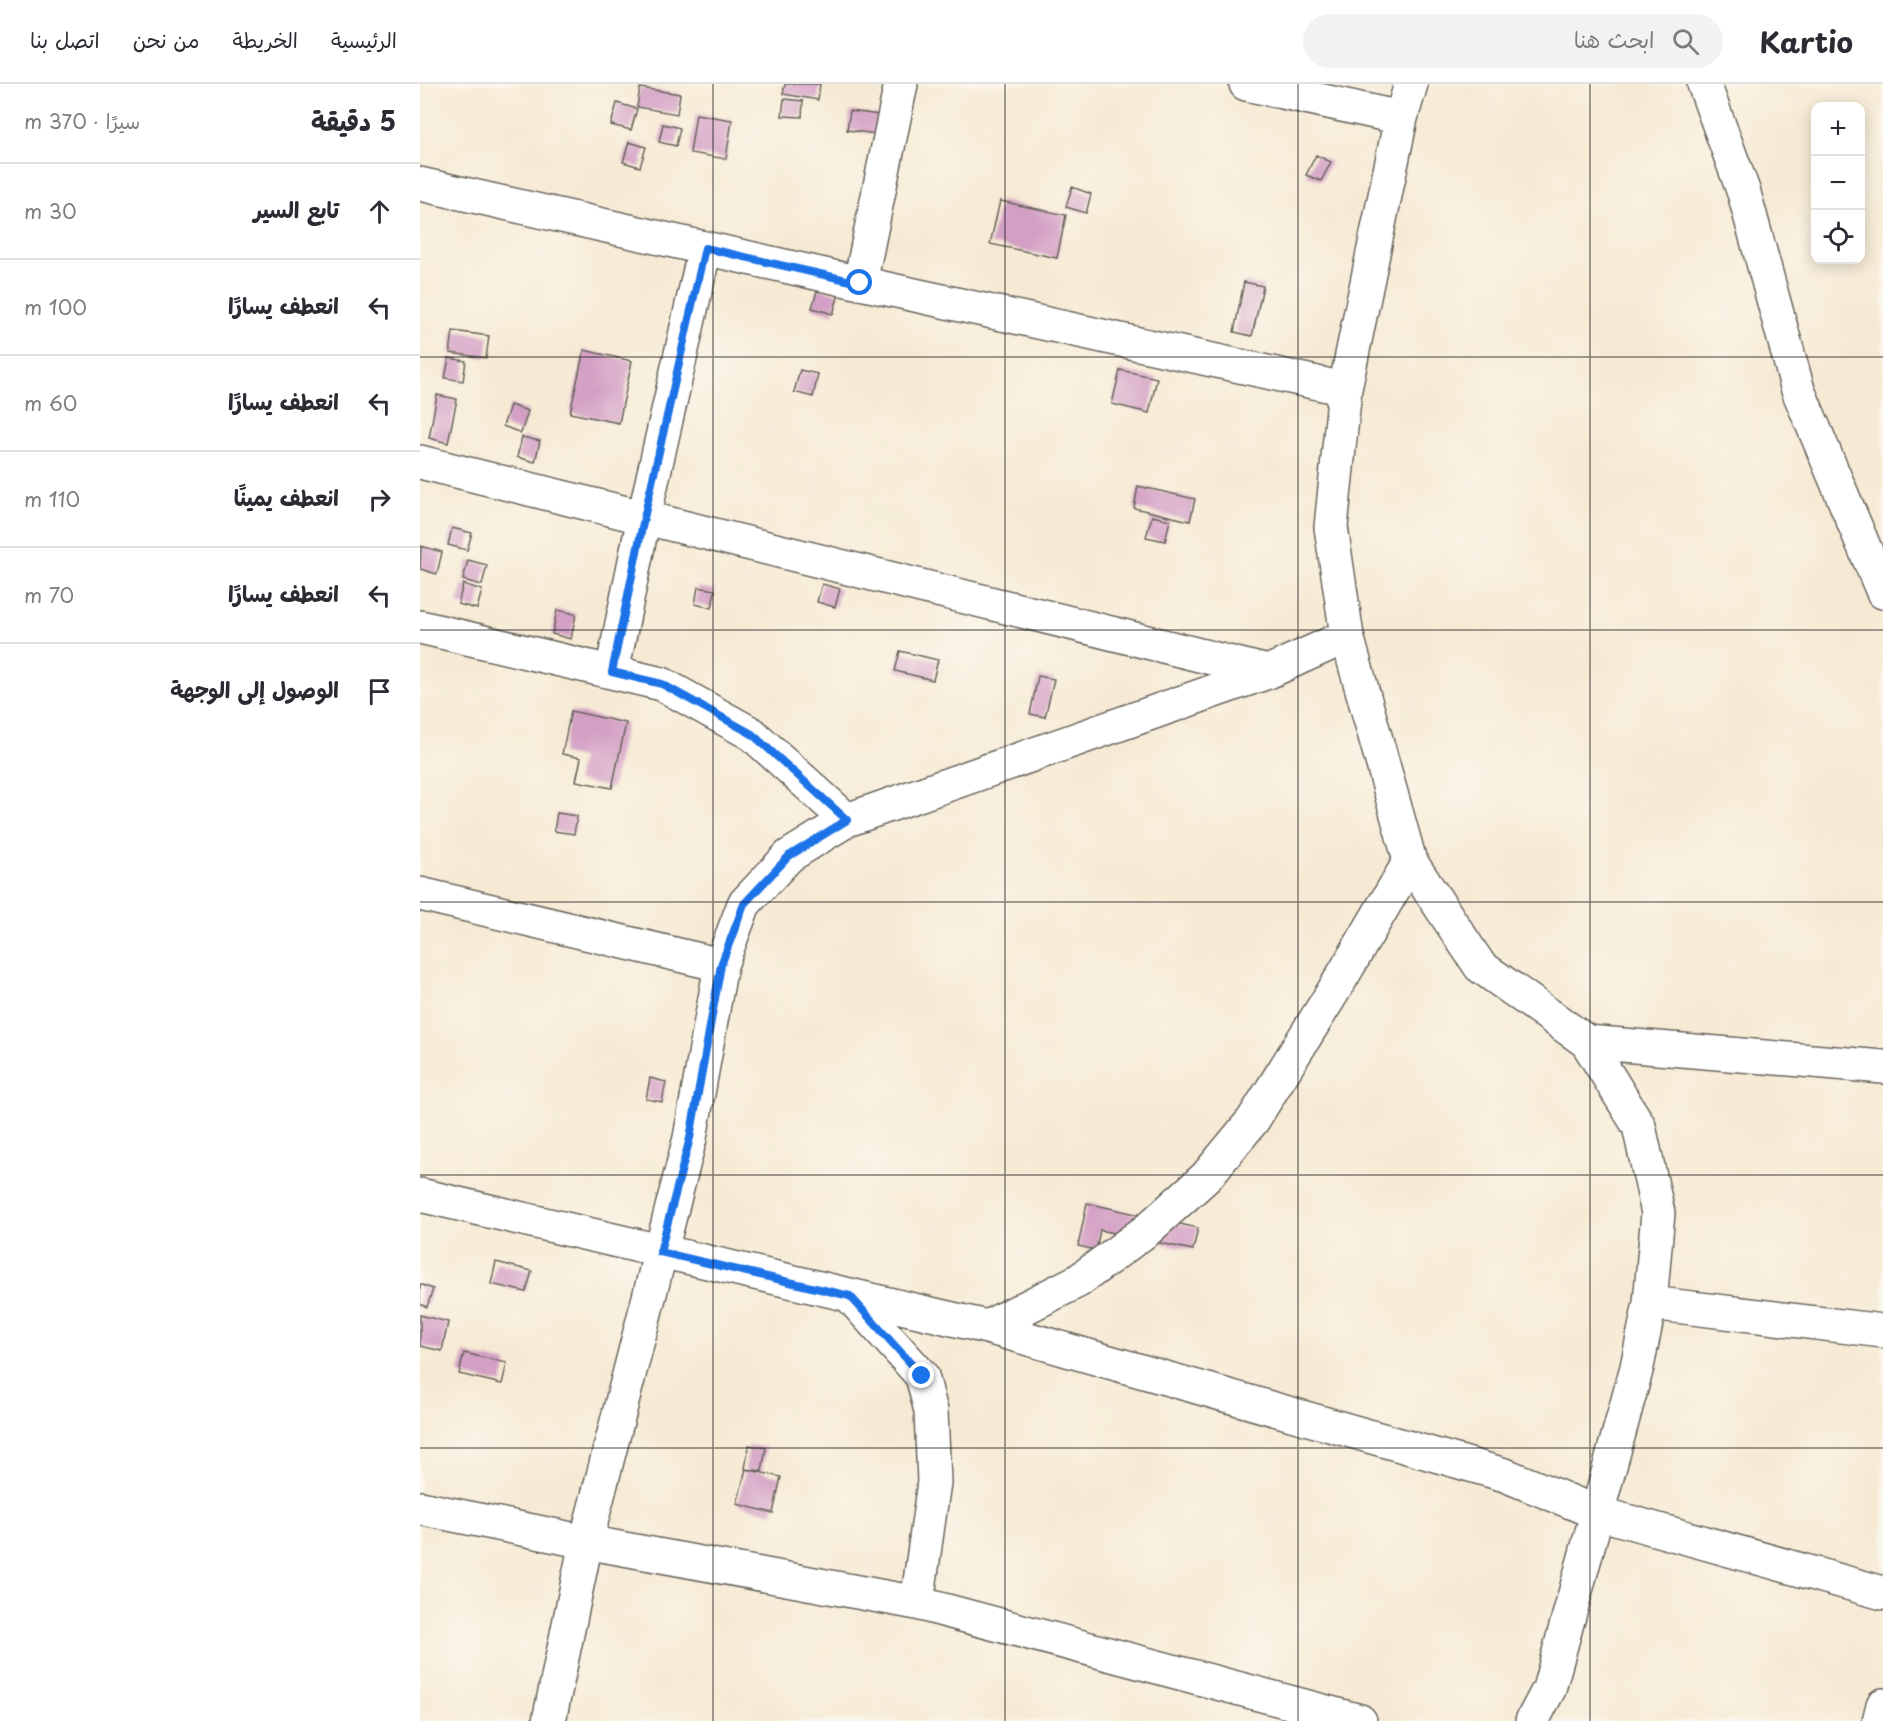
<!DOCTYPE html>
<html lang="ar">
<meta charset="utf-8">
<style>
:root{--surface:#fff;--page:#f2f2f3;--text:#2b2b33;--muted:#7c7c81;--line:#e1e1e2}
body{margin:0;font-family:"Playpen Sans","Playpen Sans Arabic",sans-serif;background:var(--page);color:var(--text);direction:rtl}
.controls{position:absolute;right:18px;top:18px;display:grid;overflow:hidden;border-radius:12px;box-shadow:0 3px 15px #0003}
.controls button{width:54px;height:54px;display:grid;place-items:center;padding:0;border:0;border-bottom:2px solid var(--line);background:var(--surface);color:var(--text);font:30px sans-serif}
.stop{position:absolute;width:18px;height:18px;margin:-14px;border:4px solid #1a73e8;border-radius:50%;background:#fff}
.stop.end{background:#1a73e8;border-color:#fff;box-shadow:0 2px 6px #0008}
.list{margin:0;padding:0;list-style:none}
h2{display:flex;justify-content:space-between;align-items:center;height:78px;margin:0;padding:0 24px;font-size:26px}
h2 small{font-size:20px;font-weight:400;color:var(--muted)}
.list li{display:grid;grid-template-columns:39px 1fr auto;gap:18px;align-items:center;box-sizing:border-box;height:96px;padding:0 24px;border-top:2px solid var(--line)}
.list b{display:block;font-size:22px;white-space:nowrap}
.list em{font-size:20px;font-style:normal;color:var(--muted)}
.icon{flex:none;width:33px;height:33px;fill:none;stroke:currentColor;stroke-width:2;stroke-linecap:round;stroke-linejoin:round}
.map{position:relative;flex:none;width:1463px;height:1637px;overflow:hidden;direction:ltr}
header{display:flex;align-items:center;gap:36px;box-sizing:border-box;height:84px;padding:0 30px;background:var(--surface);border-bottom:2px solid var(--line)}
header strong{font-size:28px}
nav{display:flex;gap:33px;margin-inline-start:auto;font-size:21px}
.search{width:420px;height:54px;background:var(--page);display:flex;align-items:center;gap:15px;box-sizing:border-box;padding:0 21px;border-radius:33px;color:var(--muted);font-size:22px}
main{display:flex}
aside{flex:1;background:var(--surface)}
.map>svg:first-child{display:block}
.building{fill:#d39fc4}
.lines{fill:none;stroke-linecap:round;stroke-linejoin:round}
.street-casing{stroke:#68645c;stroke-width:36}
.street{stroke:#fff;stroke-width:33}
.route{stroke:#1a73e8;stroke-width:8}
.grid{fill:none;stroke:#1c1c1c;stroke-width:1.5;stroke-opacity:0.55}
</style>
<header>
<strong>Kartio</strong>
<div class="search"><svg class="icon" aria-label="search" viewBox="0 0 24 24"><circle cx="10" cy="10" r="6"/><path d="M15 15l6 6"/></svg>ابحث هنا</div>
<nav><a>الرئيسية</a><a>الخريطة</a><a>من نحن</a><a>اتصل بنا</a></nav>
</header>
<main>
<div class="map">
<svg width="1463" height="1637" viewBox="0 0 1463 1637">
<rect width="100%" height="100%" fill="#fbf7ec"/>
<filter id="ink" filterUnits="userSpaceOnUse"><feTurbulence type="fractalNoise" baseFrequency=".0167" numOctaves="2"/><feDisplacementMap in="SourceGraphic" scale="12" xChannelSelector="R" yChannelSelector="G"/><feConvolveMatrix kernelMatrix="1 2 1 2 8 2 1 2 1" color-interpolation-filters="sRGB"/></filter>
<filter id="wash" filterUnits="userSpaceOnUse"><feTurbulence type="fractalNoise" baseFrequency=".008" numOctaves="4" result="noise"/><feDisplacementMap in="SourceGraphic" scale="24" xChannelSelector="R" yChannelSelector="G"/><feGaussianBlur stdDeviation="1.35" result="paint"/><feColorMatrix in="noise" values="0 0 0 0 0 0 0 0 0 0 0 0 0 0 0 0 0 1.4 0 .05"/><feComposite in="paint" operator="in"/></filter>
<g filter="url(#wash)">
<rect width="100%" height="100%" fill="#f6ead4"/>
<g id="blocks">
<path class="building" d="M365,0H400L398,16L363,10Z
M220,4L260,10L257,30L217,23Z
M364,15L383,17L382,33L362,32Z
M197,19L217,25L211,46L191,41Z
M430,27L459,31L456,50L427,46Z
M276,30L312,36L306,75L270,69Z
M243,40L260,44L256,62L239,58Z
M209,58L226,63L220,83L203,78Z
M896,71L911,78L901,97L886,91Z
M652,103L671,110L666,129L646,123Z
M580,117L646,131L637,174L570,160Z
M824,198L843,202L832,252L814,248Z
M398,204L419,210L413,230L392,224Z
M33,247L69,252L66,274L30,269Z
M164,266L212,277L199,339L150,329Z
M29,274L46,277L43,297L25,294Z
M380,286L398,290L393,313L374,308Z
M700,286L737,294L729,329L692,320Z
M17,311L37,315L28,359L9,354Z
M90,321L108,327L101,349L83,342Z
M102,353L120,357L115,378L97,373Z
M718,402L775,415L770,437L714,424Z
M732,432L750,436L745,457L726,453Z
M32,444L52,449L47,466L28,461Z
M1,462L22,468L17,490L0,485Z
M48,476L67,481L62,501L43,496Z
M43,500L62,506L57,525L38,520Z
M402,500L420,505L415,523L397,518Z
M278,503L295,506L292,524L275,520Z
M137,526L156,530L151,555L132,550Z
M480,567L518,576L513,596L475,587Z
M618,592L634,595L625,633L610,630Z
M151,627L206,639L192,704L156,697L161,674L142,670Z
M137,729L157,732L154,750L134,747Z
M230,994L246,998L242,1018L226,1015Z
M667,1119L778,1144L773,1166L680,1146L676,1166L658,1162Z
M76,1178L112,1187L106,1208L71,1200Z
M0,1200L13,1205L7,1223L0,1220Z
M0,1231L28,1238L22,1267L0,1262Z
M44,1269L87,1279L82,1300L39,1290Z
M329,1361L346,1364L342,1387L325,1385Z
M326,1385L361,1393L353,1429L317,1420Z"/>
</g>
</g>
<g filter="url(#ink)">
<use href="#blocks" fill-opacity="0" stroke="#68645c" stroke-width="1.5"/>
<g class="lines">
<defs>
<path id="street" d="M826,0L981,34
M991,0L981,34L925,305L911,443L927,552L990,777L1060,882L1167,958L1219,1042L1238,1129L1230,1219L1217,1283L1129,1605L1112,1637
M1284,0L1324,109L1378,306L1463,508
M0,100L440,199L925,305
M440,199L481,0
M0,378L848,588
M0,543L242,600L332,650L427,736
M192,588L224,433L285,164
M0,810L301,881
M1167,958L1463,983
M0,1111L567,1243L1085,1391L1178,1429L1463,1509
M430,1212L502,1292L511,1327L514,1398L497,1519
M1230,1219L1463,1247
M567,1243L658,1197L727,1146L786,1093L833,1036L916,903L990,777
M0,1424L166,1458L497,1519L940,1637
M129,1637L166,1458L270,1054L301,881L324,820L369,772L427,736L848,588L927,552
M1459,1637L1463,1621"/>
</defs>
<use href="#street" class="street-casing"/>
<use href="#street" class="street"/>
</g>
</g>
<g class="lines" filter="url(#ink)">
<path class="route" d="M440,199L285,164L224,434L192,588L242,600L332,650L427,736L369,772L324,820L301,881L270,1054L240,1168L430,1212L502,1292"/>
</g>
<path class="grid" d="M293,0V1637M585,0V1637M878,0V1637M1170,0V1637M0,273H1463M0,546H1463M0,818H1463M0,1091H1463M0,1364H1463"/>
</svg>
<div class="controls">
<button>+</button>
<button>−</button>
<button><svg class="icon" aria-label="locate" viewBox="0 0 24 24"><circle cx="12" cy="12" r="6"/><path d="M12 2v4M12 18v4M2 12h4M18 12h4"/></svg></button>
</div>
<div class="stop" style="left:440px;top:199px"></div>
<div class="stop end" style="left:502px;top:1292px"></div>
</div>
<aside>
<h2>5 دقيقة<small>سيرًا · 370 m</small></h2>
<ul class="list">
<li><svg class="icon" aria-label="ahead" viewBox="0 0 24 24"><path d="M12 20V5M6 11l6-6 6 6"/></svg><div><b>تابع السير</b></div><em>30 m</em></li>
<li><svg class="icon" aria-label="left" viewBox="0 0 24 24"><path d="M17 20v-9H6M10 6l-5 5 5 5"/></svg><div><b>انعطف يسارًا</b></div><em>100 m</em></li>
<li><svg class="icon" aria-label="left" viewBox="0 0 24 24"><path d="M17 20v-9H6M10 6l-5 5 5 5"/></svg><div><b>انعطف يسارًا</b></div><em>60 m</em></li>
<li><svg class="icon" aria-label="right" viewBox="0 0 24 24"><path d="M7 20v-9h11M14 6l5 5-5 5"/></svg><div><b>انعطف يمينًا</b></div><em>110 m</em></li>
<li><svg class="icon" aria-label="left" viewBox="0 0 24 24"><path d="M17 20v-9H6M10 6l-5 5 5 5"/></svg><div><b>انعطف يسارًا</b></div><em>70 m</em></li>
<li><svg class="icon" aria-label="arrive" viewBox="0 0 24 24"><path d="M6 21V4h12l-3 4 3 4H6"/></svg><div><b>الوصول إلى الوجهة</b></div></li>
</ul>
</aside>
</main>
